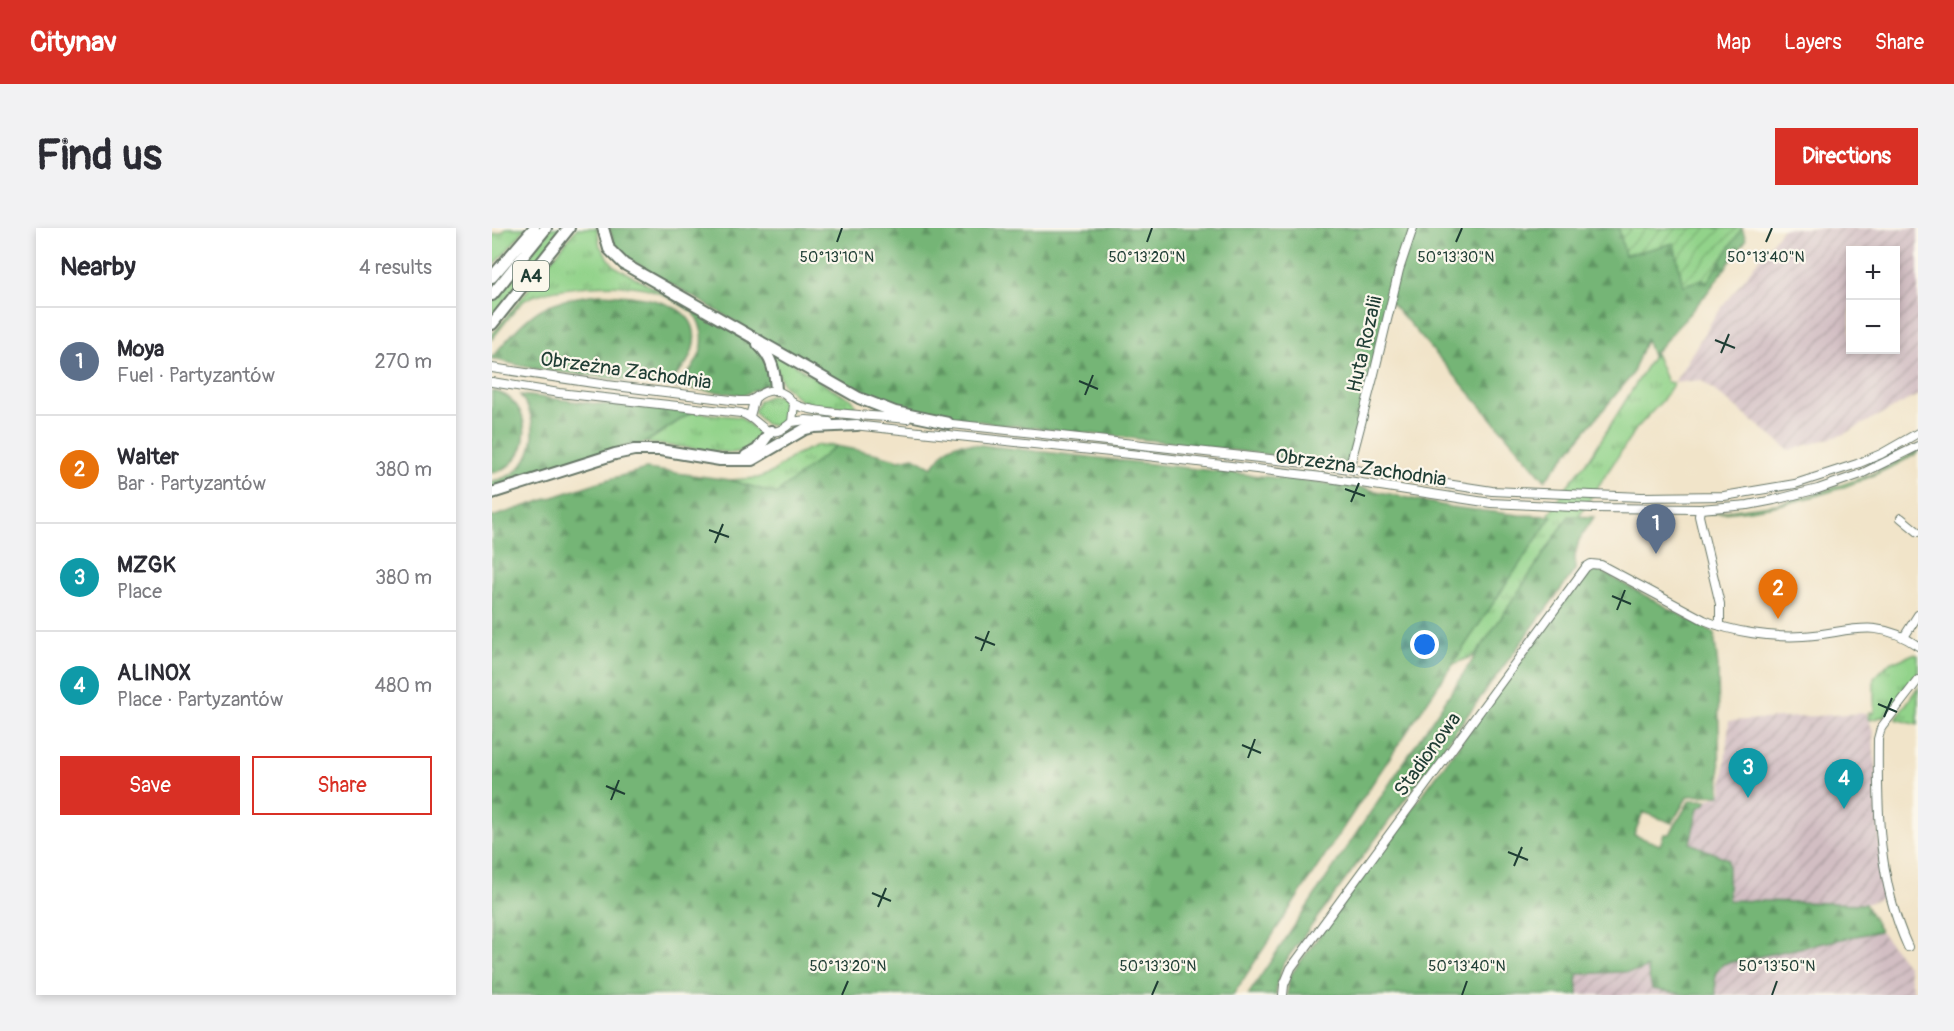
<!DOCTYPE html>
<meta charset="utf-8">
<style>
:root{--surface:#fff;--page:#f2f2f3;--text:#2b2b33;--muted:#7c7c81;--line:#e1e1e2;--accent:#d93025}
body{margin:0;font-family:Pangolin,sans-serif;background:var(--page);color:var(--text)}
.controls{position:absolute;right:18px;top:18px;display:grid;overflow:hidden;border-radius:0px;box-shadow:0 3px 9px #0003}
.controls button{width:54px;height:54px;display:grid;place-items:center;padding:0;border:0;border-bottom:2px solid var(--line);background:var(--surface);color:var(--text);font:30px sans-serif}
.you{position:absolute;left:933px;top:417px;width:21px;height:21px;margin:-15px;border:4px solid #fff;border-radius:50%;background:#1a73e8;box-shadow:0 0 0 9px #1a73e833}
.badge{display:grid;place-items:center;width:39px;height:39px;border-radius:50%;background:var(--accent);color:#fff;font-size:20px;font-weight:700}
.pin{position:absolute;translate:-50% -50px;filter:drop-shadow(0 2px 3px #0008)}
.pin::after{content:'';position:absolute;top:32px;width:21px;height:18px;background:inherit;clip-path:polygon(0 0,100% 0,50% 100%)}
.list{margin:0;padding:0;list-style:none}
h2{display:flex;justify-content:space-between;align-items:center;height:78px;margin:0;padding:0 24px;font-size:26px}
h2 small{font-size:20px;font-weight:400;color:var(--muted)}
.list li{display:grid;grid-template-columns:39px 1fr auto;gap:18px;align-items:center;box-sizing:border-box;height:108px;padding:0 24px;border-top:2px solid var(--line)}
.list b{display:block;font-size:22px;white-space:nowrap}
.list p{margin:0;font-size:20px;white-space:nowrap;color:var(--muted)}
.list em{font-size:20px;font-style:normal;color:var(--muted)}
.actions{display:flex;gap:12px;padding:18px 24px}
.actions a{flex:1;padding:14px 0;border:2px solid var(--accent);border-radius:0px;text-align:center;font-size:21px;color:var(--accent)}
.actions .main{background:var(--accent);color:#fff}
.map{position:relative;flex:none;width:1426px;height:767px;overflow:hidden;border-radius:0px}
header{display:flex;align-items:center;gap:36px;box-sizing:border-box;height:84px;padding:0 30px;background:var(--accent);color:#fff}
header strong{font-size:28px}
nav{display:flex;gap:33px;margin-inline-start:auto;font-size:21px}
.intro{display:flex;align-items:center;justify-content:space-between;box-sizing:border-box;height:144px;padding:0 36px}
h1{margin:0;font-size:42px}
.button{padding:15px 27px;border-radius:0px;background:var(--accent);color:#fff;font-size:21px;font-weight:700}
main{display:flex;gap:36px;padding:0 36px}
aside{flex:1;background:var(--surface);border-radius:0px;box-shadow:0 3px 9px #0003}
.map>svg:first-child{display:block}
.industrial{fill:url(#industrial-furrows);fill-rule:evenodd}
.grass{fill:url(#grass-tufts);stroke:#58885f;stroke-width:1.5}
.forest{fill:url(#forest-firs);stroke:#4a7955;stroke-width:1.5}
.garden{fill:url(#garden-furrows);stroke:#58885f;stroke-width:1.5}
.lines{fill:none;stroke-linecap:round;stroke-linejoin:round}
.minor-casing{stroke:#687768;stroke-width:10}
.highway-casing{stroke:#687768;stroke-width:14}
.minor{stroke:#fff;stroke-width:8}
.highway{stroke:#fff;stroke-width:10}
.ticks{fill:none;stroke:#1f3d34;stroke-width:2}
.labels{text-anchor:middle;stroke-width:4.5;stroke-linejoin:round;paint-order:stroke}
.shield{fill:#fbf7ec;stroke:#61756b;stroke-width:1.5}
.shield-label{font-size:18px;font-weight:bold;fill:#1f3d34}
.street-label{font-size:20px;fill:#1f3d34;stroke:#fbf7ec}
.ticks-label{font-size:15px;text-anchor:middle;fill:#1f3d34;stroke:#fbf7ec;stroke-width:4.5;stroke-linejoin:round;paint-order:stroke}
</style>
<header>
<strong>Citynav</strong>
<nav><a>Map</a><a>Layers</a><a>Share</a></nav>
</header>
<div class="intro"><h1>Find us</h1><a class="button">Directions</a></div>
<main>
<aside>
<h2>Nearby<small>4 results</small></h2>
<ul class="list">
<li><span class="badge" style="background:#5c6f8a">1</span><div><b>Moya</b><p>Fuel · Partyzantów</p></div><em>270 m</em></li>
<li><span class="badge" style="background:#e8710a">2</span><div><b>Walter</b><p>Bar · Partyzantów</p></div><em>380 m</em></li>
<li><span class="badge" style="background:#0f9aa8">3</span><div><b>MZGK</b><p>Place</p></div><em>380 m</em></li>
<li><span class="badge" style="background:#0f9aa8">4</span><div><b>ALINOX</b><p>Place · Partyzantów</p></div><em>480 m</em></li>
</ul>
<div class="actions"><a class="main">Save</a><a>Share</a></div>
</aside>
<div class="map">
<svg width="1426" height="767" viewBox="0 0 1426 767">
<defs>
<pattern id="industrial-furrows" width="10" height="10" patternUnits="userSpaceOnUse" patternTransform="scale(1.5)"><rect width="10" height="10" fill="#d2bec3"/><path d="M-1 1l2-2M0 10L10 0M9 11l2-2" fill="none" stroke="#aa9c9f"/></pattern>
<pattern id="grass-tufts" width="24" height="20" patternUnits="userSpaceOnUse" patternTransform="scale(1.5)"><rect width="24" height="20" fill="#92d38a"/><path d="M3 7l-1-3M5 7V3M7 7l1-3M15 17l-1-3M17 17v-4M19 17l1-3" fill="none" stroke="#77ac72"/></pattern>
<pattern id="forest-firs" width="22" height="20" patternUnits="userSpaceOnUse" patternTransform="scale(1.5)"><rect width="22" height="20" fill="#75b576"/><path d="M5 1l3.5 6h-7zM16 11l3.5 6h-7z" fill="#5f9462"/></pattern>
<pattern id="garden-furrows" width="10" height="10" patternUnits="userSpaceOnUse" patternTransform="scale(1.5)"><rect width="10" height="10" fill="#92d38a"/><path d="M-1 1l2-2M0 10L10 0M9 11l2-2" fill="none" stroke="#77ac72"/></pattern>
</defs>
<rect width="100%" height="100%" fill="#fbf7ec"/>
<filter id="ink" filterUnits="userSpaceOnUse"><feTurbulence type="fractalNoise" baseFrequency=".0167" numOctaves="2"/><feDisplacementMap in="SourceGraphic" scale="12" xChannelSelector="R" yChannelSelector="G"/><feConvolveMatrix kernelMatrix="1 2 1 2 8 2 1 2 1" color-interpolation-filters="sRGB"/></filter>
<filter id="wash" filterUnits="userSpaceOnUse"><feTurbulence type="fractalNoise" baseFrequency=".008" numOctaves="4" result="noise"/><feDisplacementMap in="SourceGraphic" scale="24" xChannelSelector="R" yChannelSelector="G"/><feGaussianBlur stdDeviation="1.35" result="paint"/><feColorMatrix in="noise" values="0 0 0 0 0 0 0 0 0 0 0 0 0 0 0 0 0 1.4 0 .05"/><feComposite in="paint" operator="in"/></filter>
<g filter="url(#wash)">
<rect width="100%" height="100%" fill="#f1e4c9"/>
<path class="industrial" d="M1291,0H1426V167L1350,207L1297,222L1209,152L1182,155L1221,91ZM1358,22H1404V122H1358Z
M1374,485L1381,504L1391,670L1373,676L1236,672L1198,615L1206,579L1214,576L1215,572L1228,567L1230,564L1237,493Z
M1388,703L1415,737L1422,767H1224L1223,746L1231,736Z
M1156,739L1160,761L1196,767H1086L1085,746L1148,743Z"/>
<path class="grass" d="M14,0H34L0,40V7L11,4Z
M59,0H71L0,89V75Z
M85,0H105L108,18L122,38L200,81L199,83C185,75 170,64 153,60C126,54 57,58 33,72C26,76 7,103 0,111V107Z
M274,118L335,158L361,172L363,176L362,180L311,175L291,156Z
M1163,125L1175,154L1182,155L1170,173L1144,201L1025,381L981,428L942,444L1038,318L1071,263L1098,230Z
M279,167L289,169L299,180L294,191L283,198L273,196L262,184L267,173Z
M200,184L248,189L270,207C264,219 253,223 240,225L153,215Z
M326,217L344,218L285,266L238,252L266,250L279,245L303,227Z
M1426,223V225C1361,262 1287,283 1213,286L1285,276L1323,266L1378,247Z
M1421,426L1426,427V444L1392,488L1379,492L1376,491L1377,484L1382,485V450L1399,433H1405Z
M1426,459V497L1404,491Z"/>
<path class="forest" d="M117,0H1127L1133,27L1182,15L1191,57L1213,51L1215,53L1250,0L1254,12L1215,65L1160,128L1154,111L1140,147L1053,252L898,73L855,237L675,214L506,196L429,184L381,171L332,146L137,31L124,20Z
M108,66C141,67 214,71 201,120C196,138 186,149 170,157L43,141L0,131V129C39,85 47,72 108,66Z
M200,81C219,92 259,109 271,127C275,135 277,145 280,154L252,167L180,159C200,146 217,122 208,98C206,91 202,86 200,81Z
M0,163C43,169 44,237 0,245Z
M28,167L108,176L200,184L153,215L131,219L0,261V253C43,247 52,197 28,167Z
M470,215L804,252L865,259L958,279L1027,287L1060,288L882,553L741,767H0V289L107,254L154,241L238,252L284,266L344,218L386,226L407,232L422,229L440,239C449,229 455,216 470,215Z
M1077,288L1102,289L1087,312L1083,327V342L791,736L785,755L784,767H756Z
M1102,342L1110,344L1222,405L1226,439L1228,567L1196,568L1180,595L1151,584L1142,607L1168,617L1172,606H1178L1198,572H1215L1214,576L1206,580L1198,615L1236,631V672L1373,676L1388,703L1231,736L1223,746L1224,767H1196L1160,761L1155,739L1148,743L1085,746L1086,767H795L797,749L803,741L1089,350L1091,351Z"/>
<path class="garden" d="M1127,0H1250L1215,54L1212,51L1191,57L1182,15L1133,27Z"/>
</g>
<g filter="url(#ink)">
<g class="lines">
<defs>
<path id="minor" d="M0,140L115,157L247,173H257L263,170
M0,154L67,165L249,185C270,191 273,218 300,194L302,176C291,161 278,158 263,170L258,188
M302,176C320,186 391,188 415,191
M300,194L314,192L337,194
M451,195L831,237L1000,263L1150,269L1232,268L1303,256L1365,236L1389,226L1426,205
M361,197L647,227L830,249L999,275L1101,280L1208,281L1256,277L1282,272L1326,261L1369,246L1426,218
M857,241L882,146L907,42L921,0
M1208,281L1207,288L1228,376V398
M1409,290L1426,304
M1412,409L1426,387
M1416,719C1386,653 1385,582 1386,511L1389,500L1426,452
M791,767L792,757L799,740L1094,339L1099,336L1109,337L1212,392C1239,404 1282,410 1311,408C1357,405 1383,388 1426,418"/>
<path id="highway" d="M111,0L117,21L132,36L367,170L403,184L456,195
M0,49L42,0
M0,67L54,0
M0,96L77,0
M266,116C280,129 283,144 284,162
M254,228L265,222L279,203
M0,265L123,226L142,222H168L228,232H260L313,201L322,199L365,197"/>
</defs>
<use href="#minor" class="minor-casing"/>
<use href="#highway" class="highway-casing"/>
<use href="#minor" class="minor"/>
<use href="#highway" class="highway"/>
</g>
</g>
<path class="ticks" d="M345,14L350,0M655,14L660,0M964,14L970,0M1274,14L1280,0M1223,112L1243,120M1229,125L1237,106M587,153L606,161M593,167L601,147M853,261L873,268M859,274L867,255M217,302L237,309M223,315L231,296M1120,368L1139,376M1125,382L1133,362M483,409L503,417M489,423L497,403M1386,476L1405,484M1392,489L1400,470M750,517L769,525M756,530L763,511M114,558L133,566M119,572L127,552M1016,624L1036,632M1022,638L1030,619M380,665L399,673M386,679L394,660M350,767L356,753M660,767L666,753M970,767L975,753M1280,767L1285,753"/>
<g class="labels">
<rect class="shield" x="21" y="33" width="36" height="30" rx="4.5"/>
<g class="shield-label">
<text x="39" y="54">A4</text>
</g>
<g class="street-label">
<text transform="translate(872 116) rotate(-77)" y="7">Huta Rozalii</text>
<text transform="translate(134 142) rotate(8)" y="7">Obrzeżna Zachodnia</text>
<text transform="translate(869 239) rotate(8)" y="7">Obrzeżna Zachodnia</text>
<text transform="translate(935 526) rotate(-54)" y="7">Stadionowa</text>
</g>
</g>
<g class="ticks-label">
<text x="345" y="34">50°13'10"N</text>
<text x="655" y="34">50°13'20"N</text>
<text x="964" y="34">50°13'30"N</text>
<text x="1274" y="34">50°13'40"N</text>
<text x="356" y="743">50°13'20"N</text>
<text x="666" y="743">50°13'30"N</text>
<text x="975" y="743">50°13'40"N</text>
<text x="1285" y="743">50°13'50"N</text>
</g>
</svg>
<div class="controls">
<button>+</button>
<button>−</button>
</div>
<div class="you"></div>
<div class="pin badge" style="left:1164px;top:326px;background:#5c6f8a">1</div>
<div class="pin badge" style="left:1286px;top:391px;background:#e8710a">2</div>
<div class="pin badge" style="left:1256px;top:570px;background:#0f9aa8">3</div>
<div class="pin badge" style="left:1352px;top:581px;background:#0f9aa8">4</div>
</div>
</main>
